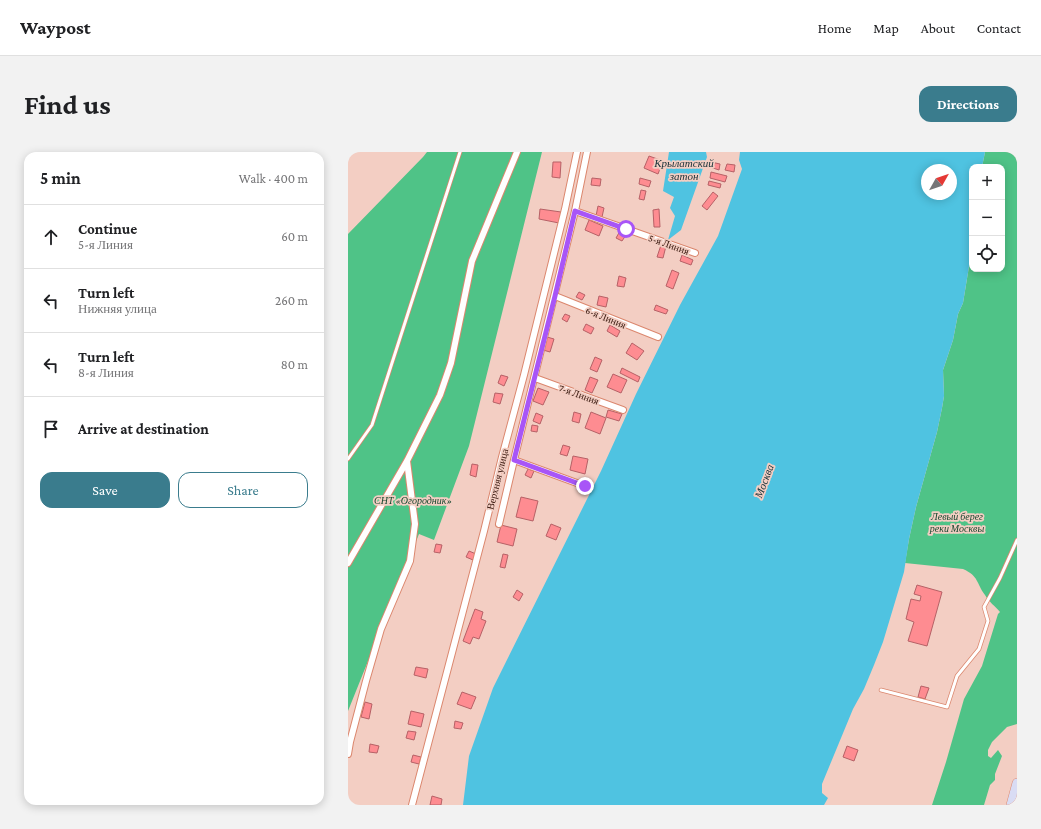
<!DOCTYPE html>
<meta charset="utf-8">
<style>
:root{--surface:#fff;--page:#f2f2f2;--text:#202124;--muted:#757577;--line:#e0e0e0;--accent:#3a7c8d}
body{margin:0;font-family:"Crimson Pro",serif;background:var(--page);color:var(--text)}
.controls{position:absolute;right:12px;top:12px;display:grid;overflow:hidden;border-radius:8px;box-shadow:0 2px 10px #0003}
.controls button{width:36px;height:36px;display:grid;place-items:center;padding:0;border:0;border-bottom:1px solid var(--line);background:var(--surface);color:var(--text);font:20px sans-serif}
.compass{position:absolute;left:573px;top:12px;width:36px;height:36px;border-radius:50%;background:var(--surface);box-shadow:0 2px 10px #0003;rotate:50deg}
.stop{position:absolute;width:12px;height:12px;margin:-9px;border:3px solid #a855f7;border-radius:50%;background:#fff}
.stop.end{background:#a855f7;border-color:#fff;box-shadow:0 1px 4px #0008}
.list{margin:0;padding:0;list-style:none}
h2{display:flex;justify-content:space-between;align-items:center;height:52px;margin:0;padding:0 16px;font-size:17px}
h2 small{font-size:13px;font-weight:400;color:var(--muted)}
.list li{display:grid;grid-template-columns:26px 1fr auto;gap:12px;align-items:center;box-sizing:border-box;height:64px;padding:0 16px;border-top:1px solid var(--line)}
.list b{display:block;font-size:15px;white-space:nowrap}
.list p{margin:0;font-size:13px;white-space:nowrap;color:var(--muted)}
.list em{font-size:13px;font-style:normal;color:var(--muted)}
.actions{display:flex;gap:8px;padding:12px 16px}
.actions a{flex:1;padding:9px 0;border:1px solid var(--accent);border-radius:12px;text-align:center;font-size:14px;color:var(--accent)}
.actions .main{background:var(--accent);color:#fff}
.icon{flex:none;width:22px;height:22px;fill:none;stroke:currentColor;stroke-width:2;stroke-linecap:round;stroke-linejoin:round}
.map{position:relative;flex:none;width:669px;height:653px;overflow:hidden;border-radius:12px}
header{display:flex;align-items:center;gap:24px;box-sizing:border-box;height:56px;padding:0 20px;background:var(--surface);border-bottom:1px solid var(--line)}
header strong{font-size:19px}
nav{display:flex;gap:22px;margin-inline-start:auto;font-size:14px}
.intro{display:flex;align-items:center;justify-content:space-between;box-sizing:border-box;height:96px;padding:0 24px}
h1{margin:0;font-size:28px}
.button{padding:10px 18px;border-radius:12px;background:var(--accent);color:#fff;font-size:14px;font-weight:700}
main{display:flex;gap:24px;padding:0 24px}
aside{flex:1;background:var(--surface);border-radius:12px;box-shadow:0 2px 10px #0003}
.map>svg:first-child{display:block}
.green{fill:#4fc387}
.water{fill:#4fc3e1;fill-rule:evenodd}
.building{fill:#fe8c91;stroke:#b66166}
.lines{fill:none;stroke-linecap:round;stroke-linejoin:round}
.lane-casing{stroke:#db876e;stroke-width:4.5}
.street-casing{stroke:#db876e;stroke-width:8}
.secondary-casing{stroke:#db876e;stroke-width:10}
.lane{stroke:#fff;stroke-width:3}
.street{stroke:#fff;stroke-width:6}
.secondary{stroke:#d9dcf4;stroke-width:9}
.route{stroke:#a855f7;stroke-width:5}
.labels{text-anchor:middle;stroke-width:3.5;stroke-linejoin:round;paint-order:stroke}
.street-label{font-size:10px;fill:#37170d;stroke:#f3cec3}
.park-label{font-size:10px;font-style:italic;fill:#16462e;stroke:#f3cec3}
.water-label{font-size:11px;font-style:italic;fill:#163037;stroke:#f3cec3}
</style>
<header>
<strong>Waypost</strong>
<nav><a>Home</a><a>Map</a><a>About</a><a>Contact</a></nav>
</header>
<div class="intro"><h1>Find us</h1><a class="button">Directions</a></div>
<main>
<aside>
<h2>5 min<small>Walk · 400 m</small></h2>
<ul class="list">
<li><svg class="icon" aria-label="ahead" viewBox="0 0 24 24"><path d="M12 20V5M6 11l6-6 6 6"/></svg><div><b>Continue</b><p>5-я Линия</p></div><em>60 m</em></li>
<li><svg class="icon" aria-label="left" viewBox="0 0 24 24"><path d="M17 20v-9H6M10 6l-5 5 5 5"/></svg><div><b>Turn left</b><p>Нижняя улица</p></div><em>260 m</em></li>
<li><svg class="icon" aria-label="left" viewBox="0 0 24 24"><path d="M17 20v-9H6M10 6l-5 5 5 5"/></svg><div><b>Turn left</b><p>8-я Линия</p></div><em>80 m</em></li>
<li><svg class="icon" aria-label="arrive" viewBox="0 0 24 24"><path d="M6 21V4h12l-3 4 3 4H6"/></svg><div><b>Arrive at destination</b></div></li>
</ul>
<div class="actions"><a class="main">Save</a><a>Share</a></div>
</aside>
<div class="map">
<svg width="669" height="653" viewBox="0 0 669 653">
<rect width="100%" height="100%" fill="#f3cec3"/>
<path class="green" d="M79,0H194L121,294L86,388L71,382L0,559V82L75,5Z
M637,0H669V572L659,575L644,590L640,598V604L643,606L650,598L654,604L647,622V628L642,633L636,653H584L598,610L616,547L634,514L650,462L652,460C647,454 641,450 637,443C628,431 631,424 615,417L557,411L561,387L568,355L589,280L594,256L596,244L595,218L605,188L610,162L615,151L624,96V117H654V15H634Z"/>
<path class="water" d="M321,0H358L359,5L333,78L320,88L327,64L322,56L326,45L315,39Z
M392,0H637L634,15H624V96L615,151L610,162L605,188L595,218L596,244L594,256L589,280L568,355L561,387L556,420L535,490L526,513L516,537L505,557L474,632V641L480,646L476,653H115L121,604L145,536L253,319L288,242L332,153L370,84L394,17L391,8ZM579,18H603V42H579Z"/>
<path class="building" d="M301,4L315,9L310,22L296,16Z
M205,10H213L212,26L204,25Z
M363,10L372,12L371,18L362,15Z
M379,12L387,13L386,20L377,18Z
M363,20L379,24L377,30L362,26Z
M244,26L253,27L252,34L243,33Z
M292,26L303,29L301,35L291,32Z
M361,29L373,32L372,36L360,33Z
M293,38L298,39L296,48L291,47Z
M365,40L370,44L359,58L354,54Z
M250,54L256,56L254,65L248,64Z
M192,57L213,60L211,71L191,67Z
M311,57L312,75H306L305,58Z
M241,68L255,74L251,84L237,78Z
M272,79L278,83L274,89L268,86Z
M313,93L318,94L315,106L309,105Z
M334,103L345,108L343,113L332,109Z
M324,118L331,121L325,137L318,134Z
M271,124L278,126L276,135L269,134Z
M231,140L237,143L234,148L228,145Z
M251,144L260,146L258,155L249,153Z
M308,153L320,158L318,162L306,158Z
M217,162L222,164L219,170L214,167Z
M238,172L246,176L243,182L235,178Z
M262,173L272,179L269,185L259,179Z
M199,185L206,187L202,200L195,198Z
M284,191L296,199L289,208L278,201Z
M247,205L254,208L249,220L242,217Z
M274,216L292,225L290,230L272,221Z
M265,222L279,228L273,241L259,235Z
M153,223L160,225L156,234L150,231Z
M242,225L250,228L244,241L237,238Z
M190,236L201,240L195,253L185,249Z
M147,241L155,242L152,252L145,250Z
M260,258L274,262L271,269L258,265Z
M226,260L233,262L231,271L224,269Z
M243,260L258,266L252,282L237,276Z
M188,261L195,264L192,272L185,269Z
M184,273L190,274L189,280L183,279Z
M215,293L222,295L219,304L212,302Z
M225,304L240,307L237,322L222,318Z
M124,312L130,313L128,325L122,323Z
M180,317L186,319L183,326L177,323Z
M173,345L190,349L185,369L168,365Z
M203,372L213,376L208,388L198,384Z
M153,373L169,377L165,394L149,390Z
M88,392L94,393L92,401L86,400Z
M121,399L128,402L125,408L118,405Z
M155,402L160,403L157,416L152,415Z
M569,433L594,440L579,494L560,489L566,470L558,467L563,447L572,449L573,444L566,442Z
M169,438L175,442L171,449L165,445Z
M127,457L135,460L133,467L138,469L131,487L125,485L122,492L115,489Z
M68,515L80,517L78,526L66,523Z
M573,534L581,536L577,547L570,545Z
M114,540L128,545L123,557L109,552Z
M17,550L24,552L21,567L13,565Z
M63,559L76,562L73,575L60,572Z
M107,569L115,571L113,577L106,576Z
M60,579L68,580L66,588L58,586Z
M22,592L31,594L29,601L21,600Z
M499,594L510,598L506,609L495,605Z
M65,603L73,605L71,612L63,610Z
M84,644L94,647L93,653H82Z"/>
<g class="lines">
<defs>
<path id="lane" d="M0,307L24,273L112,0
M533,538L599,555L609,524L631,497L640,469L636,455L652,426L669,388"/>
<path id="street" d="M227,59L347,101
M207,144L310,185
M187,226L275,258
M166,308L237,334
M151,372L166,308L227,59L239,0
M0,411L59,309L92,243L103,211L124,109L169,0
M0,602L2,590L18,529L33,477L62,409L67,372L59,309
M64,653L136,379L154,305L176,223L217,57L229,0"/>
<path id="secondary" d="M663,653L669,631"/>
</defs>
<use href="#lane" class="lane-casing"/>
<use href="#street" class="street-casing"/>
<use href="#secondary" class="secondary-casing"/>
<use href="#lane" class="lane"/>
<use href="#street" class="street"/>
<use href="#secondary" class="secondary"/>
</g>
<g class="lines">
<path class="route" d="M237,334L166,308L207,144L227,59L278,77"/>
</g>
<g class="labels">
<g class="street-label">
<text transform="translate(321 92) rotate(20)" y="4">5-я Линия</text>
<text transform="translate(258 165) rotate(22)" y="4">6-я Линия</text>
<text transform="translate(231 242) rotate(20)" y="4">7-я Линия</text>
<text transform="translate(149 327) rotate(-76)" y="4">Верхняя улица</text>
</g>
<g class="park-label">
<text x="65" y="352">СНТ «Огородник»</text>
<text x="609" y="368">Левый берег<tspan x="609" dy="12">реки Москвы</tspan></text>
</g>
<g class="water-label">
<text x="336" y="15">Крылатский<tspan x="336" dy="13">затон</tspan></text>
<text transform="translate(416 329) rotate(-69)" y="4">Москва</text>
</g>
</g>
</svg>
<div class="controls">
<button>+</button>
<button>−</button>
<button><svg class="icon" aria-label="locate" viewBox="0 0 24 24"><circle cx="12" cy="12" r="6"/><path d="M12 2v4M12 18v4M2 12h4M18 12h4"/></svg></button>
</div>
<svg class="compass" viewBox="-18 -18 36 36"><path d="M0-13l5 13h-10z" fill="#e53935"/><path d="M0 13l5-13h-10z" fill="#757577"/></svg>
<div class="stop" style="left:278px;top:77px"></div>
<div class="stop end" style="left:237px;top:334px"></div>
</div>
</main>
